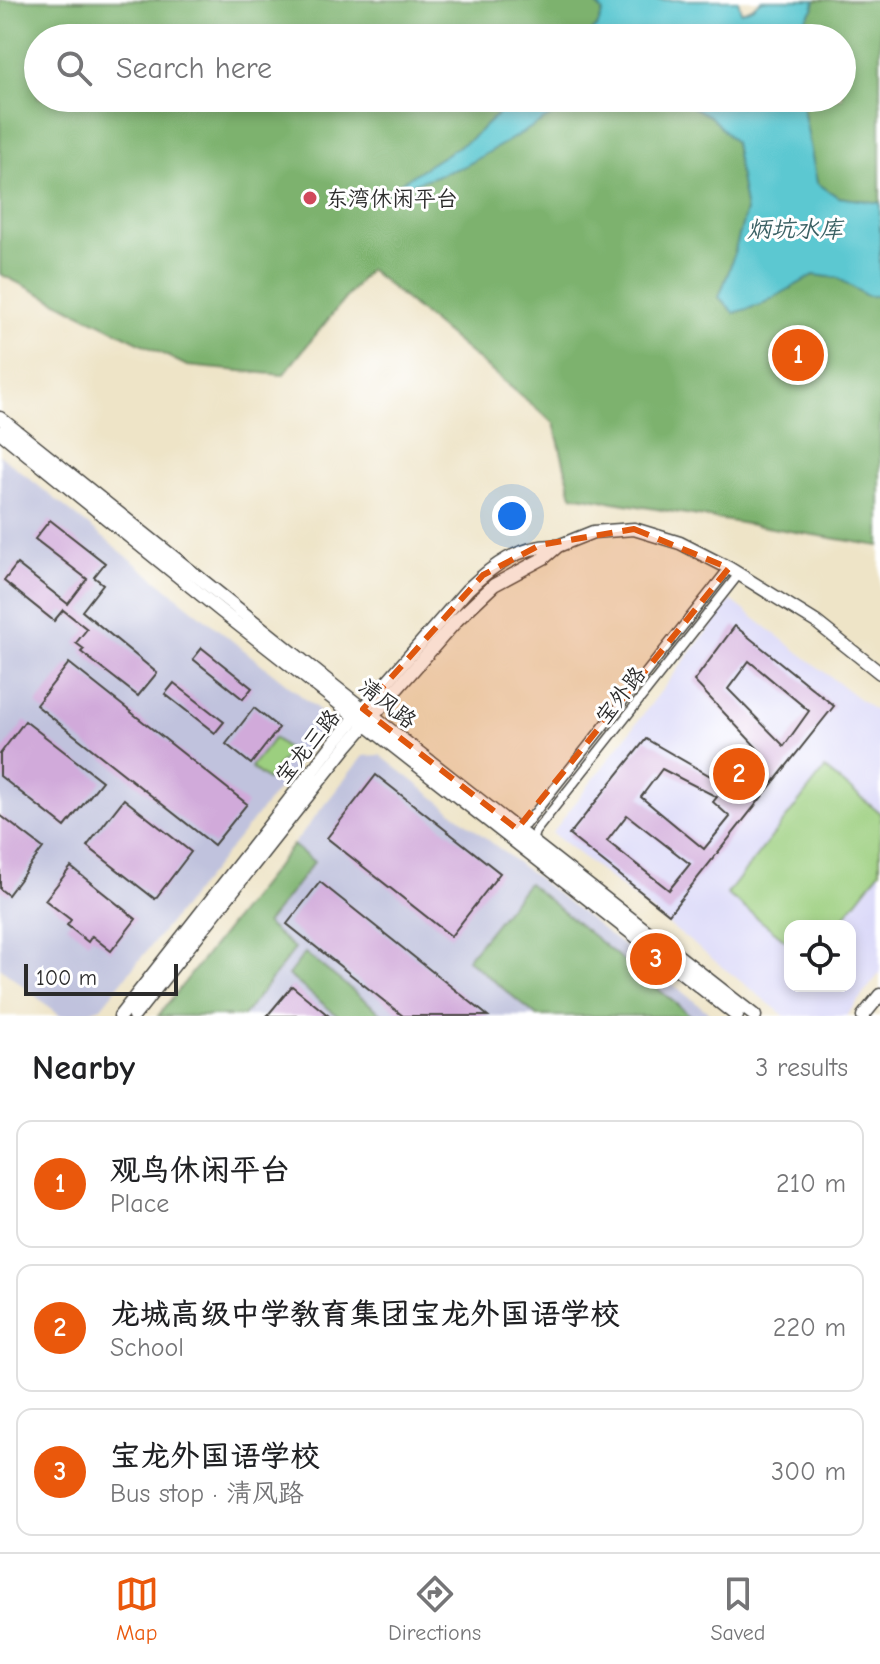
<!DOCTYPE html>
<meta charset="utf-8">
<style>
:root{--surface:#fff;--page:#f6f6f6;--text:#202124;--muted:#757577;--line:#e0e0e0;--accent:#ea580c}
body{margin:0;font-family:"Comic Neue","LXGW WenKai TC",sans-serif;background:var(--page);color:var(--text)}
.controls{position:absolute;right:24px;bottom:24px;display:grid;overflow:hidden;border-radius:16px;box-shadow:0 4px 12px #0003}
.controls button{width:72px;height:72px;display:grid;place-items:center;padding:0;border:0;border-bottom:2px solid var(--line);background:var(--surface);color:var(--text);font:40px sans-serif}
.scale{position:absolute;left:24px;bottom:20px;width:154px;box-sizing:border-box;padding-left:8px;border:4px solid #2b2b2b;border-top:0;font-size:22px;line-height:28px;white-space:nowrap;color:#2b2b2b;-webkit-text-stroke:6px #fff;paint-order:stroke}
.you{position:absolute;left:512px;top:516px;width:28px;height:28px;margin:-20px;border:6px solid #fff;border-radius:50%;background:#1a73e8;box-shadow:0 0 0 12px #1a73e833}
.badge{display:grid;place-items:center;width:52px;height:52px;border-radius:50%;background:var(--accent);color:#fff;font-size:26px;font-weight:700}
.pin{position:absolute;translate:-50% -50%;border:4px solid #fff;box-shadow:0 2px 8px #0006}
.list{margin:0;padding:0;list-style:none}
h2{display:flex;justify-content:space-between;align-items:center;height:104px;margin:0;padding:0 32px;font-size:34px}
h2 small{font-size:26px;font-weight:400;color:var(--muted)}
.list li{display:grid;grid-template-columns:52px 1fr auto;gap:24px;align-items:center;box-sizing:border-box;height:128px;margin:0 16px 16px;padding:0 16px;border:2px solid var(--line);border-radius:16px}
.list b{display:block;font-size:30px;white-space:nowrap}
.list p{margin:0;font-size:26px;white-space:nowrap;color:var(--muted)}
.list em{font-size:26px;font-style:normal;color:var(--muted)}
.icon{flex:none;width:44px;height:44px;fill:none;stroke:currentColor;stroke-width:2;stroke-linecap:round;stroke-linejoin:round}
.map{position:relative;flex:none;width:880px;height:1016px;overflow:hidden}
.search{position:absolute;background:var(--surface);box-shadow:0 4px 12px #0003;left:24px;right:24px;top:24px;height:88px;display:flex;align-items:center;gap:20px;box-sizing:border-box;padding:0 28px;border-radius:44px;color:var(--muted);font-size:30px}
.sheet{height:536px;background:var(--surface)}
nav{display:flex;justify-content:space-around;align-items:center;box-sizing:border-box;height:112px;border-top:2px solid var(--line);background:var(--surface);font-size:22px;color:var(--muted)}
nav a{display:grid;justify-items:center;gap:4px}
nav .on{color:var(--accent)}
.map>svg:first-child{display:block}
.built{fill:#d9d7f8;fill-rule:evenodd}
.industrial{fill:#c0c2dd}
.green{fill:#9ccf7f;stroke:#647d55;stroke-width:2}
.forest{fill:#7db26e;stroke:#546e4c;stroke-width:2}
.water{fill:#5bc8d1;stroke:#437a7e;stroke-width:2}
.building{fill:#d1aada;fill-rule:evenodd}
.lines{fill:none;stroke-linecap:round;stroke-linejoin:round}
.street-casing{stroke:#484742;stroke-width:11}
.secondary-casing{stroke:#484742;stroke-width:15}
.street{stroke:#fff;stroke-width:8}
.secondary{stroke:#fff;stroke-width:12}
.marked{fill:#df570e;fill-opacity:0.2;stroke:#df570e;stroke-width:6;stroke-dasharray:16 10;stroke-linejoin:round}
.poi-dot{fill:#d1495b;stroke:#fff;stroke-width:3}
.labels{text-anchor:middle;stroke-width:6;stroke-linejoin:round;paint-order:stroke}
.poi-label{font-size:22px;fill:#2b2b2b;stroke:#fff;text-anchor:start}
.street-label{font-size:22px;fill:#2b2b2b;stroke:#fff}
.water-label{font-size:24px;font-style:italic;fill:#3c6265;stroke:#fff}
</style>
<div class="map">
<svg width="880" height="1016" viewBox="0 0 880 1016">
<rect width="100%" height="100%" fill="#fff"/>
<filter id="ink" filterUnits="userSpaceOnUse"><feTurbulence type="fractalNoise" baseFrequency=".0125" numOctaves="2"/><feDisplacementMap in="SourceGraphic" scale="16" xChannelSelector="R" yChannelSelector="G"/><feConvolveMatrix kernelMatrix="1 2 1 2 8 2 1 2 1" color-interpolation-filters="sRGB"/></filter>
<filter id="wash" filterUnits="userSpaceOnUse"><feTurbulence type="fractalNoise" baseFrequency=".006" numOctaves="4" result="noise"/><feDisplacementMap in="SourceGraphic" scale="32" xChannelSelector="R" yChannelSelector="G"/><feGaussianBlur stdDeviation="1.8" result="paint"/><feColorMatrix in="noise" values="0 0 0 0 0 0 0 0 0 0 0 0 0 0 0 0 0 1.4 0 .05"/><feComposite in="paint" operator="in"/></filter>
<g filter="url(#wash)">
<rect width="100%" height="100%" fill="#eee4c7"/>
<path class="built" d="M731,600L880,715V973L846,1016H785L552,833ZM790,926H850V986H790Z"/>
<path class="industrial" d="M0,455L319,710L315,744L101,1007L76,1016H60L0,967Z
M380,755L713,1016H158L363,756Z"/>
<path class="green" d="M274,738L290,751L267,780L251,767Z
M825,769L880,813V871L837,926H790V944L727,894Z"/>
<path class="forest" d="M0,0H593L603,12L597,27L584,38H38V98H515L472,138L386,192L590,98H676L710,116L734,141L746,211L729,271L719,297L734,312L760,305L814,275L838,278L867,296H880V546L572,495L554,423L369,269L283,375L187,366L0,274Z
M815,0H880V203L838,197L817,183L801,98H842V38H792L813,9Z
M293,845L314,862L266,924L295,949L243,1016H158Z
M528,883L691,1016H537L467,959Z
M305,953L385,1016H338L288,975Z"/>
<path class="water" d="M593,0H738L741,12L752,8L761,0H815L813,9L792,38H584L597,27L603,12Z
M515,98H590L572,104L465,166L382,194L472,138Z
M676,98H801L817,183L838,197L880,203V296H867L838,278L814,275L760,305L734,313L719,297L729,271L746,211L734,142L710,116Z"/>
<g id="blocks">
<path class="building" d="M50,520L105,563L94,577L103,584L82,611L157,673L138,696L81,652L84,649L76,643L87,629L63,610L54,621L4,581L17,564L68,604L87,579L35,539Z
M735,626L834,706L669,914L569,835L646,739L733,789L761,752L694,681ZM749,661L809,711L784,746L728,689ZM662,769L717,797L713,802L730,817L704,849L641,797ZM627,815L690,864L669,890L607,841Z
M202,648L252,688L243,699L193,659Z
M69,663L247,804L214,845L36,705Z
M174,683L224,722L215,733L165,694Z
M254,708L279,728L251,764L226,744Z
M25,721L102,781L65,827L0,776V754Z
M376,775L500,873L451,936L327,838Z
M124,799L191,852L155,899L87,846Z
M0,815L43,848L8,895L0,889Z
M71,867L136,919L111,951L92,936L88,942L67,925L71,920L45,900Z
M320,882L488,1016H403L287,924Z
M292,986L329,1016H267Z"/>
</g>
</g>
<g filter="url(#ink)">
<use href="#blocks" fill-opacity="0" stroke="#484742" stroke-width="2"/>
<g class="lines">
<defs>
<path id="street" d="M517,829L525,825L729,568
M532,841L535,832L739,574"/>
<path id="secondary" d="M0,418L338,689L755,1016
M0,432L221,611L737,1016
M120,1016L337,739L467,590C492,566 521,544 558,546
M134,1016L347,746L457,620L494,585L544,558L558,546L593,532L634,529L680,543L729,568L816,622L880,673
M863,1016L880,995"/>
</defs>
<use href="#street" class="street-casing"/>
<use href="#secondary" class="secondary-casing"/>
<use href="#street" class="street"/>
<use href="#secondary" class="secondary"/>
</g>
</g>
<path class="marked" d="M634,529L729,568L517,829L363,709L483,575L540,545Z"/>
<circle class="poi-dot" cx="310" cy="198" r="8"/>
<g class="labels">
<g class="poi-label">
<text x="326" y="206">东湾休闲平台</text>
</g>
<g class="street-label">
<text transform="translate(620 695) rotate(-52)" y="8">宝外路</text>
<text transform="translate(388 703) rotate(38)" y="8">清风路</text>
<text transform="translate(307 746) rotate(-51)" y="8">宝龙三路</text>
</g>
<g class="water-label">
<text x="795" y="237">炳坑水库</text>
</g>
</g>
</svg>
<div class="controls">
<button><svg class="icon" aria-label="locate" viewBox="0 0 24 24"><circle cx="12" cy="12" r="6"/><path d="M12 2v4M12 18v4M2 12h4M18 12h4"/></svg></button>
</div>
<div class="scale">100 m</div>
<div class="you"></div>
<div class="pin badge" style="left:798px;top:355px">1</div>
<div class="pin badge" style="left:739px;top:774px">2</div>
<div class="pin badge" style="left:656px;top:959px">3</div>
<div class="search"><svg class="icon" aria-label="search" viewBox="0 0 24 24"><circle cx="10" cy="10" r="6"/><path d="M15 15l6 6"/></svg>Search here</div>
</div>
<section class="sheet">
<h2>Nearby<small>3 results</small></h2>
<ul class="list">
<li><span class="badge">1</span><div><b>观鸟休闲平台</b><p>Place</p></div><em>210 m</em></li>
<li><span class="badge">2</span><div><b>龙城高级中学教育集团宝龙外国语学校</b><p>School</p></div><em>220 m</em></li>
<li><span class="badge">3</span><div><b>宝龙外国语学校</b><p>Bus stop · 清风路</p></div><em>300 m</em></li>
</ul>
</section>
<nav>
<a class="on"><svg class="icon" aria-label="map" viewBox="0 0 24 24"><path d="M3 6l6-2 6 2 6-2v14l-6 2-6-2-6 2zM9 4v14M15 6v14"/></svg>Map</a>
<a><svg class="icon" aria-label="directions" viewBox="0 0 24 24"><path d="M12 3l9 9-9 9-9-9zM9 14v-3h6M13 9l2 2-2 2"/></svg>Directions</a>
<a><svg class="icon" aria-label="saved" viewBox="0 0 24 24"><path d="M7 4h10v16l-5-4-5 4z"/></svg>Saved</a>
</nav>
